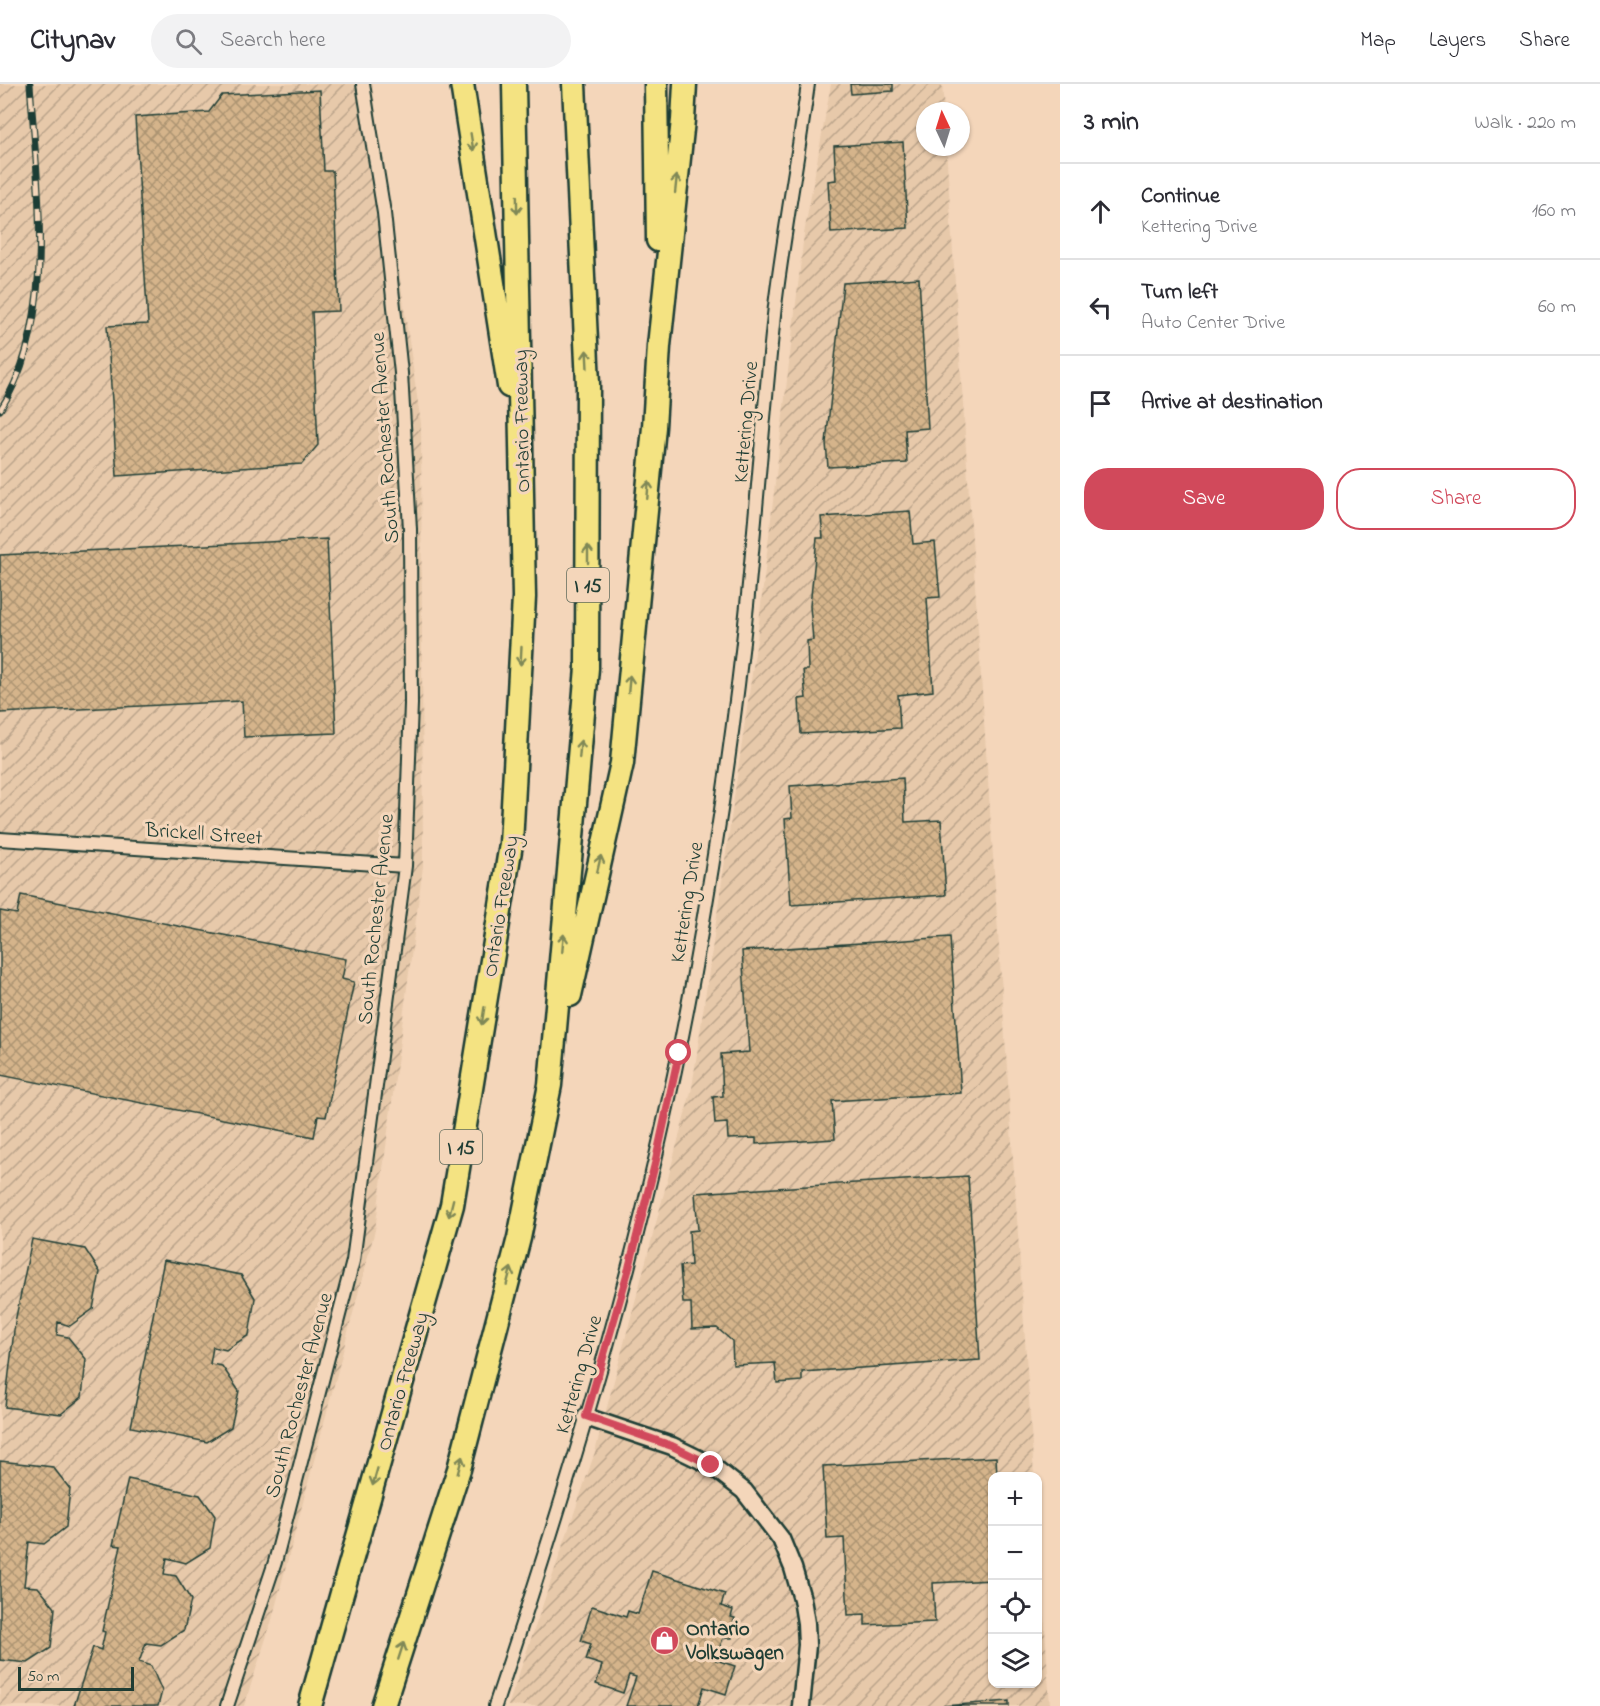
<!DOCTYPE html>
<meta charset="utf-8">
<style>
:root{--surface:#fff;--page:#f2f2f3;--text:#2b2b33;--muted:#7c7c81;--line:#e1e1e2;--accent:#d1495b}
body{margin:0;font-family:"Indie Flower",sans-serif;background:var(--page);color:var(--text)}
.controls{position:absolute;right:18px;bottom:18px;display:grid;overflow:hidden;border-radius:12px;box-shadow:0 2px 4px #0004}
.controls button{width:54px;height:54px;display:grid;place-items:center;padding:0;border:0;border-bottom:2px solid var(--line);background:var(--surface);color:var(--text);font:30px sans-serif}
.compass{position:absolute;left:916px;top:18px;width:54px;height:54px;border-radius:50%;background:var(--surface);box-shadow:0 2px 4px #0004;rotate:356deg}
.scale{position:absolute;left:18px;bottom:15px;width:116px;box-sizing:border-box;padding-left:6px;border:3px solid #1f3d34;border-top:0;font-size:16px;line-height:21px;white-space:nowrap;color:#1f3d34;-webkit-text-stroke:4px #f4d6ba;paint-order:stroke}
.stop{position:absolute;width:18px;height:18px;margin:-14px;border:4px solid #d1495b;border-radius:50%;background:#fff}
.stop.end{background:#d1495b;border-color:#fff;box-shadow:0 2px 6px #0008}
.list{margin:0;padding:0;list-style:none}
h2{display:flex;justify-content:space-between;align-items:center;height:78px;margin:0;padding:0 24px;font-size:26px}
h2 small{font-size:20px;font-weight:400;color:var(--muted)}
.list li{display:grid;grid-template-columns:39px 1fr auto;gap:18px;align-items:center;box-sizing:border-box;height:96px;padding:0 24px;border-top:2px solid var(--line)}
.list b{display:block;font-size:22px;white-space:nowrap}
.list p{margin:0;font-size:20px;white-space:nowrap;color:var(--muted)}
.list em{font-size:20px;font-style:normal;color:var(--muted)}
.actions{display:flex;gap:12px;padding:18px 24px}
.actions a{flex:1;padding:14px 0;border:2px solid var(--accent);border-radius:24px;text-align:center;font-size:21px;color:var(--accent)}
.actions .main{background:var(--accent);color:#fff}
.icon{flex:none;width:33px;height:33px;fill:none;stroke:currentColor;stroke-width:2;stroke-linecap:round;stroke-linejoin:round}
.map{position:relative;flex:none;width:1060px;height:1622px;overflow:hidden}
header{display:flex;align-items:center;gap:36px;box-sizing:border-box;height:84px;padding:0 30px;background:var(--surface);border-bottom:2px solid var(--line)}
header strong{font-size:28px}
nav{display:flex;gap:33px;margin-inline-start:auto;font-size:21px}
.search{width:420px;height:54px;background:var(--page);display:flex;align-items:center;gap:15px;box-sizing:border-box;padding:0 21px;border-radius:33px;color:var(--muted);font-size:22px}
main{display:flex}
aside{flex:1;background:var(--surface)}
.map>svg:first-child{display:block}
.industrial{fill:url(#industrial-furrows)}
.building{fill:url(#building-cross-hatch);stroke:#1f3d34;stroke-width:1.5}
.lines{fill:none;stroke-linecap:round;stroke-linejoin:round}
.street-casing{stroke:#1f3d34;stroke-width:16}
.secondary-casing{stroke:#1f3d34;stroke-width:21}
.highway-casing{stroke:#1f3d34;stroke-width:27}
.street{stroke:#f4d6ba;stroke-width:12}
.secondary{stroke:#f4d6ba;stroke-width:16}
.highway{stroke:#f4e382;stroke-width:22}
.rail-casing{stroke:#1f3d34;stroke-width:7}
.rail{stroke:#f4d6ba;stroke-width:4.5;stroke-dasharray:14;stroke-linecap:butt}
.oneway{stroke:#7f8857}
.route{stroke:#d1495b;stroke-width:8}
.labels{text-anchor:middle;stroke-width:6;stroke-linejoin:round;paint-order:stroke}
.shield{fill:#f4d6ba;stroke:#5f6b5c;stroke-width:1.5}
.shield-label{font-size:20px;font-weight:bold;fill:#1f3d34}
.street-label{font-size:21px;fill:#1f3d34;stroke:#f4d6ba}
.poi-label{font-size:21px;font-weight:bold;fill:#1f3d34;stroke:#f4d6ba;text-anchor:start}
</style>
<header>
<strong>Citynav</strong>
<div class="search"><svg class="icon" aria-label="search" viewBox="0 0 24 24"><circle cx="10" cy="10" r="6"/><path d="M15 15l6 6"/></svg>Search here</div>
<nav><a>Map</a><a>Layers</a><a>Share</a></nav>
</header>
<main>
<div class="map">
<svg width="1060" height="1622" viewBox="0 0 1060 1622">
<defs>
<pattern id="industrial-furrows" width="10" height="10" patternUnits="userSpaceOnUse" patternTransform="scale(1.5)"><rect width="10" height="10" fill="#e7c9aa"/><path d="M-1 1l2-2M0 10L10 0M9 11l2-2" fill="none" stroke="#bba48b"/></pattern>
<pattern id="building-cross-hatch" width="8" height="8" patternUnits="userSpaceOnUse" patternTransform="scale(1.5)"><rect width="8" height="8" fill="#d5b48b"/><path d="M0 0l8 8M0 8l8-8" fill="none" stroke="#ac9472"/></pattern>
</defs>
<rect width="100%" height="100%" fill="#f4d6ba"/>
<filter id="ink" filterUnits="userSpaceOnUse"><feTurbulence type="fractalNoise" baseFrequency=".0167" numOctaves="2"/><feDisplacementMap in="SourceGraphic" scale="12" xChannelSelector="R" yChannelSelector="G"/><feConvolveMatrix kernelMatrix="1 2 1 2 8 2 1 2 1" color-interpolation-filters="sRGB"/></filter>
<g filter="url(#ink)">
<path class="industrial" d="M0,0H372L421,340L423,782L375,1146L271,1539L244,1622H0Z
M831,0H942L944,27H925V63H946L1034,1392H993V1600H1038V1438L1050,1622H508L595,1368L692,1004L757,555L804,150Z"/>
<path class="building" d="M850,0H893V7L851,10Z
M320,6L324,87H333L339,227L312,228L318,361L302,380L117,392L107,242L148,240L135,33L209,28L222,11Z
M903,58L908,144L831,149L828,97L836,96L834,62Z
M919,194L928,344L905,346L907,379L828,383L826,359L843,199Z
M910,427L913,460L935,458L940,513L927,514L933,607L898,611L900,644L801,650L799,615L806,614L803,586H808L807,557L813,556L810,522L817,454H823L821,433Z
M327,455L336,649L244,653L242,617L0,629V471Z
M903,694L905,738L941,736L946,811L791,821L785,735L792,734L790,702Z
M21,811L346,875L342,895L354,898L326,1033L318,1032L314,1053L0,991V827L17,830Z
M950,853L961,1009L832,1017L835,1055L756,1060V1054L728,1055L727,1039L715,1040L713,1013L723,1012L721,970L749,968L742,867Z
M968,1092L980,1276L802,1288V1297L777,1299L775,1279L733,1281L732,1257L717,1244L692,1245L691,1219H683L680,1182L691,1181L689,1147L698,1146L695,1109Z
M32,1155L85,1165L100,1188L93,1225L70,1242L58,1238L57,1251L68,1253L86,1275L82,1313L61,1330L5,1323L15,1238Z
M164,1176L241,1191L255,1214L249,1251L226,1266L213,1263L210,1280L222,1282L239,1307L231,1343L207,1358L131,1343Z
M996,1373L997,1392H993V1496L933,1499L935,1538L865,1541V1530L848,1531L844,1454L827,1455L823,1382Z
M0,1377L53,1383L70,1405L66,1443L44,1460L29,1458L24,1502L38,1503L55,1524L51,1564L28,1579L0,1576Z
M128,1395L200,1411L215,1432L210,1464L186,1479L167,1474L164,1490L176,1492L191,1516L184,1546L161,1561L146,1559L139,1578L151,1582L162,1607L158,1622H74L93,1563L101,1566L105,1548L102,1547L121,1462L113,1461Z
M652,1487L725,1510L721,1522L733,1526L731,1533L735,1534L733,1540L736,1541L732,1554H723L716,1576L735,1582L726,1610L704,1603L698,1622H626L636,1593L629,1591L623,1609L596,1600L602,1581L586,1576L591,1560L581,1557L592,1522L626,1533L628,1527L638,1530Z
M1009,1617V1622H942Z"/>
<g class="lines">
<defs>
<path id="street" d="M0,755L405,782
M227,1622L275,1478L353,1177L405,782L411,620L410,445L401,289L384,129L363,0
M495,1622C574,1385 647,1146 692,900C715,774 734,648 747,521C757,421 764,322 775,222C784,148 798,74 808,0"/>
<path id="secondary" d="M586,1333L672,1362L711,1381L744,1407L781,1455L793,1484L802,1515L806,1539L807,1561L801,1622"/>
<path id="highway" d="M462,0L509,302
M656,0L658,156
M570,911L622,679L654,343L659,262L683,36L685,0
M310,1622L452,1121L511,760L524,513L514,0
M383,1622L459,1385L519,1154L550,1001L587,584L588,300L574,0"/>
</defs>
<use href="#street" class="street-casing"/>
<use href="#secondary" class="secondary-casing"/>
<use href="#highway" class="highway-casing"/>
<use href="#street" class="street"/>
<use href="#secondary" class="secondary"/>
<use href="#highway" class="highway"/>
<defs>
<path id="rail" d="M0,326C58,237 37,101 30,0"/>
</defs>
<use href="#rail" class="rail-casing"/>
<use href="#rail" class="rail"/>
</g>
<defs><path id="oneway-shaft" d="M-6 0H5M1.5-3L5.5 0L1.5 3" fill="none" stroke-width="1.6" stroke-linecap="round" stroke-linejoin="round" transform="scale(1.5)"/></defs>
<g class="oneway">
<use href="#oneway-shaft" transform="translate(472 58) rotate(81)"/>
<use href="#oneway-shaft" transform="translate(676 100) rotate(-84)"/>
<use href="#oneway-shaft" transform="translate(517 121) rotate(89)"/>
<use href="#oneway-shaft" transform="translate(587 275) rotate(-93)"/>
<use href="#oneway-shaft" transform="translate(648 406) rotate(-85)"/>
<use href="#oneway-shaft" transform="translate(588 470) rotate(-90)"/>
<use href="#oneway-shaft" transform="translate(521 572) rotate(93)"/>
<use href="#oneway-shaft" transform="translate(629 600) rotate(-85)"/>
<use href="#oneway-shaft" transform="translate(580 665) rotate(-85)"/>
<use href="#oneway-shaft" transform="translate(599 780) rotate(-77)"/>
<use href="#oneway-shaft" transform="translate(563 859) rotate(-85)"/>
<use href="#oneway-shaft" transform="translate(483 932) rotate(99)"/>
<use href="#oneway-shaft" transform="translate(451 1124) rotate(104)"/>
<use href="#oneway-shaft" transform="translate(509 1192) rotate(-75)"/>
<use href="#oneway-shaft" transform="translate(460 1381) rotate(-75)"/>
<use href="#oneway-shaft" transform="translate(375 1393) rotate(106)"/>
<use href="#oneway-shaft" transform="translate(401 1567) rotate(-72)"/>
</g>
</g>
<g class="lines" filter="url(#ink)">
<path class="route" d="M679,969L656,1076L629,1184L586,1332L672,1362L711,1381"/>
</g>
<defs>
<symbol id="shop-disc" viewBox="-11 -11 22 22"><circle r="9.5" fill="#d1495b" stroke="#f4d6ba"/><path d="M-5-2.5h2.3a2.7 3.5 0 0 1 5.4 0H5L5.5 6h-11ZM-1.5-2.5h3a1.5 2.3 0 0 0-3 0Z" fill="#fff"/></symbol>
</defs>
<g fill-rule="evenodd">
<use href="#shop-disc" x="648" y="1540" width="33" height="33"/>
</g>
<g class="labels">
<g class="shield">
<rect x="567" y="484" width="42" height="34" rx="4.5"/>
<rect x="440" y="1046" width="42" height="34" rx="4.5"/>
</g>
<g class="shield-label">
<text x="588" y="508">I 15</text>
<text x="461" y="1070">I 15</text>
</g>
<g class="street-label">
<text transform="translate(521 337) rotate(-91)" y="7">Ontario Freeway</text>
<text transform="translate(745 338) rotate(-85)" y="7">Kettering Drive</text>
<text transform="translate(384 354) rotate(-94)" y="7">South Rochester Avenue</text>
<text transform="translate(204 749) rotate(4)" y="7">Brickell Street</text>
<text transform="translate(686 818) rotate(-81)" y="7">Kettering Drive</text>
<text transform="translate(500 822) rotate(-81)" y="7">Ontario Freeway</text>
<text transform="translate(375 835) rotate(-84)" y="7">South Rochester Avenue</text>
<text transform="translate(578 1290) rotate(-74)" y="7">Kettering Drive</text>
<text transform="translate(402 1297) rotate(-74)" y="7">Ontario Freeway</text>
<text transform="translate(298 1311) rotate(-75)" y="7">South Rochester Avenue</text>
</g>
<g class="poi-label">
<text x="686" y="1551">Ontario<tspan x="686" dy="24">Volkswagen</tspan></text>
</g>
</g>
</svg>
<div class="controls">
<button>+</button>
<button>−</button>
<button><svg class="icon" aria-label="locate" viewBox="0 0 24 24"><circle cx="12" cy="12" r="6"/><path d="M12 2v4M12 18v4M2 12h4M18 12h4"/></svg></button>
<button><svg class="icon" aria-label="layers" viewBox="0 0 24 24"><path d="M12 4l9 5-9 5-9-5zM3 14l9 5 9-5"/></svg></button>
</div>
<svg class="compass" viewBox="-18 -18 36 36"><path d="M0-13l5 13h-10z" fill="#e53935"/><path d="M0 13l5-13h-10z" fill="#7c7c81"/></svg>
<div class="scale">50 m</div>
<div class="stop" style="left:679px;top:969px"></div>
<div class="stop end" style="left:711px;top:1381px"></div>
</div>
<aside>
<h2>3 min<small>Walk · 220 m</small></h2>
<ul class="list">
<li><svg class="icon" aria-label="ahead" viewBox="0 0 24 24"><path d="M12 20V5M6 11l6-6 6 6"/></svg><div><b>Continue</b><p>Kettering Drive</p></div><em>160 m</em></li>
<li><svg class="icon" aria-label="left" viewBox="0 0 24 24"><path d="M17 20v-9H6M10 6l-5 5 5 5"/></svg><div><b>Turn left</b><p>Auto Center Drive</p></div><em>60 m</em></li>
<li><svg class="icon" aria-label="arrive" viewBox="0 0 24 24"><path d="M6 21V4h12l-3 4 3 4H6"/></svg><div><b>Arrive at destination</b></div></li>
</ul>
<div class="actions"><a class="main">Save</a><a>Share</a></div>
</aside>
</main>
